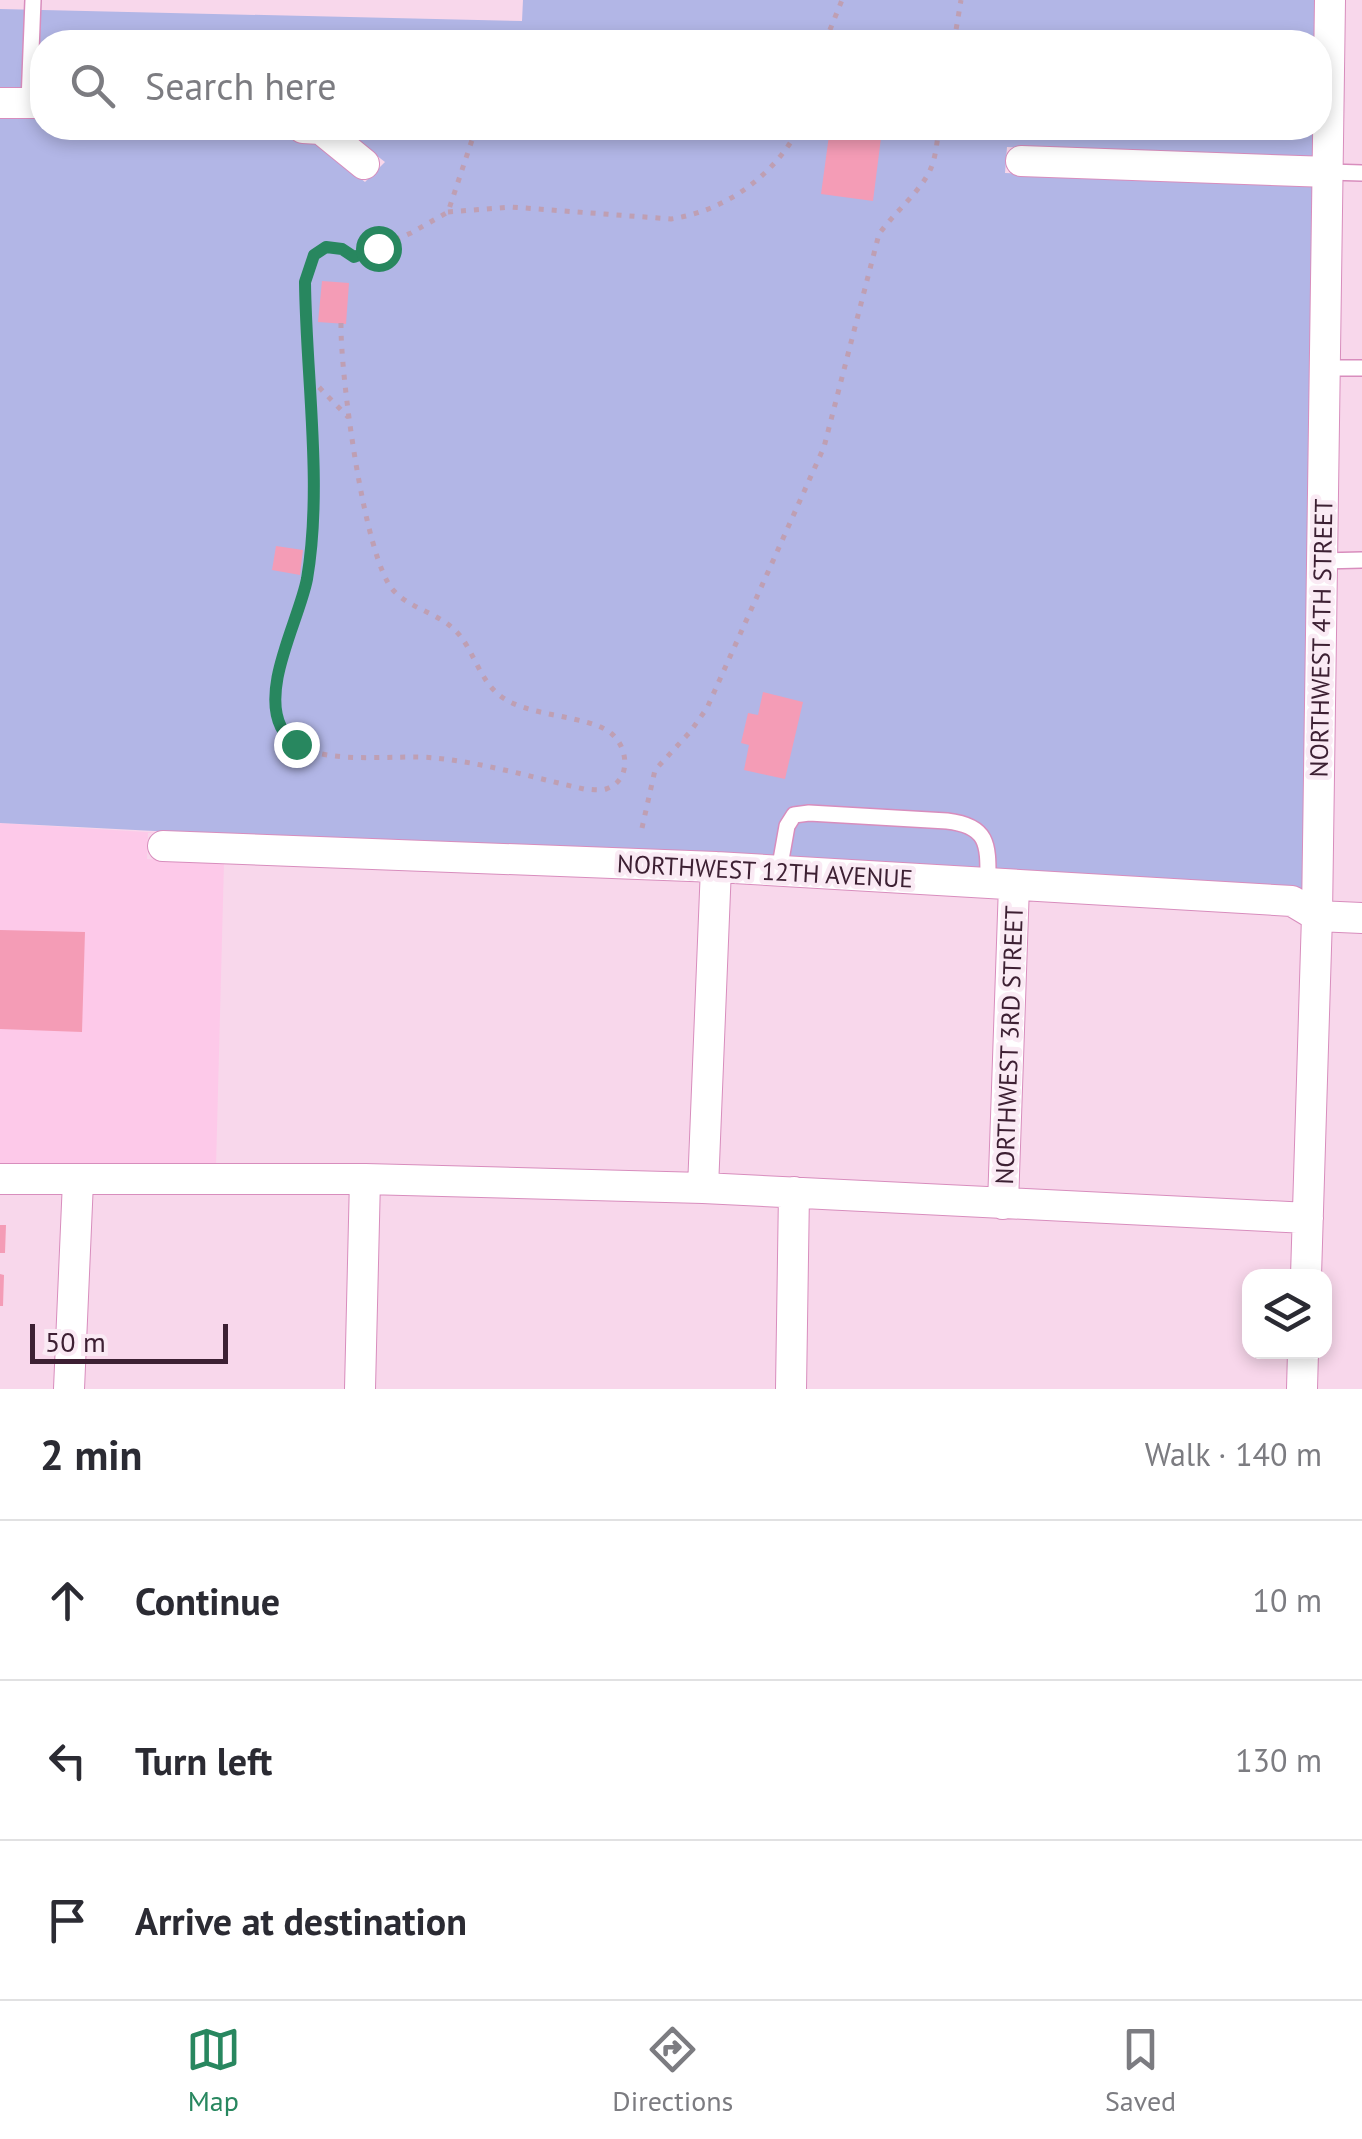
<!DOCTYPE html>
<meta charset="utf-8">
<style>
:root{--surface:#fff;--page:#f7f7f7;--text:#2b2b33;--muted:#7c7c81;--line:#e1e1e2;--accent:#28875f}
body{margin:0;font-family:"PT Sans",sans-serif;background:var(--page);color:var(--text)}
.controls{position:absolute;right:30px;bottom:30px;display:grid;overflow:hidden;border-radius:20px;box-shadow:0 5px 15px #0003}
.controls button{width:90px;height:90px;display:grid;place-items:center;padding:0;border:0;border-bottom:2px solid var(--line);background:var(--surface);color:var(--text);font:50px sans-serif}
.scale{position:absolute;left:30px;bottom:25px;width:198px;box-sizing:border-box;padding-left:10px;border:5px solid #3d2033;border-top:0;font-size:28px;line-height:35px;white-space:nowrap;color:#3d2033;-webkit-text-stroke:8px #faeaf4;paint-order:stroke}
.stop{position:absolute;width:30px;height:30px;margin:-22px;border:8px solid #28875f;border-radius:50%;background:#fff}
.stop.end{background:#28875f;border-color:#fff;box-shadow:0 2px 10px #0008}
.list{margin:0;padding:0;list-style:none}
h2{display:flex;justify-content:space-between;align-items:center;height:130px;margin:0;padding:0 40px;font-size:42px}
h2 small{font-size:32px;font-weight:400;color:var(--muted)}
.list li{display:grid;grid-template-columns:65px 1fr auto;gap:30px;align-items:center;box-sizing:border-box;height:160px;padding:0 40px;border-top:2px solid var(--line)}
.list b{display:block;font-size:38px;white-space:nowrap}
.list em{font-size:32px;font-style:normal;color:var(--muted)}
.icon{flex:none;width:55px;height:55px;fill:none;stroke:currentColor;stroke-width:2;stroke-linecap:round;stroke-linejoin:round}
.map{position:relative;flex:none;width:1362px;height:1389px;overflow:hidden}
.search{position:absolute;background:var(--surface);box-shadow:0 5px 15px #0003;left:30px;right:30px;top:30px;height:110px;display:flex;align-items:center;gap:25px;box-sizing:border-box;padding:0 35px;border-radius:40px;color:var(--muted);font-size:38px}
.sheet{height:610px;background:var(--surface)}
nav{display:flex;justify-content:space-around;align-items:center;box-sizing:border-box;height:140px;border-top:2px solid var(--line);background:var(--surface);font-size:28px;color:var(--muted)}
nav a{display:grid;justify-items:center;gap:5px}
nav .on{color:var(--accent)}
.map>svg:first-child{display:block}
.built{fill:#fdc9e9}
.green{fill:#b2b6e6}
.building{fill:#f49cb6}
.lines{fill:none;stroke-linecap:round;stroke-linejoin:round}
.lane-casing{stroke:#d88dbd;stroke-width:18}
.street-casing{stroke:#d88dbd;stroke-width:32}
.path{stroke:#bf9fb3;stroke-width:5;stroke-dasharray:5 8;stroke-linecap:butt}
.lane{stroke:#fff;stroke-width:15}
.street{stroke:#fff;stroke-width:30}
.route{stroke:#28875f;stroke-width:12}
.labels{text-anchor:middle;stroke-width:9;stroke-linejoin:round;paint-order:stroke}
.street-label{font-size:25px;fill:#3d2033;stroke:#faeaf4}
</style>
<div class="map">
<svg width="1362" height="1389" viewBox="0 0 1362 1389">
<rect width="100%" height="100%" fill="#f8d7eb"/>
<path class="built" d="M0,823L162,833H148L147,859L224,862L216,1167L0,1165Z"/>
<path class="green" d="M523,0H1314V42H42V89L0,90V9L522,21Z
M42,116V128H160L314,142L365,182L385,162L341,128H1314V158L1007,147L1005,173L1314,185L1302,891L0,823V117Z"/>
<path class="building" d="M830,128L882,130L873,201L821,194Z
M322,281L349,283L346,324L318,322Z
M276,546L303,550L300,575L272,570Z
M763,692L803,702L785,779L744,770L749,745L741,743L748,713L758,715Z
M0,930L85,932L82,1032L0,1029Z
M0,1225H6L5,1253H0Z
M0,1274L4,1275L3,1306H0Z"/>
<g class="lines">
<defs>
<path id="lane" d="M29,102L33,0
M1329,172L1362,173
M1327,368H1362
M1322,561L1362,560
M779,871L787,826L794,815L809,813L947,821C990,826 988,846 988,883"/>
<path id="street" d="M0,103H42
M303,128L321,129L364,164
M1021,161L1329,172
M163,846L716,867L1292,901L1317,916L1362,918
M0,1179H365L703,1188L1308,1218
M703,1188L716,867
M1003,1204L1014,885
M1306,1276L1317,916L1330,0
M69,1389L78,1181
M360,1389L365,1179
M791,1389L794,1192
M1302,1389L1303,1352"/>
</defs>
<use href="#lane" class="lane-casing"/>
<use href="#street" class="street-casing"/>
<path class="path" d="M825,42L842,0
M954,42L961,0
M448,212L511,207L671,219C725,211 774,176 799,128
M341,323C340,372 364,557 393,590C412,611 443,613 461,637C474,654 481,680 498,694C525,718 589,714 612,734C629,749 631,781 606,789C600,791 590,789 584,789C535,778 485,763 435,758C397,754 332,765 300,746C246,713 300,624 307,577C322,480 307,380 305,282L314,255L326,247L343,249L354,257L411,233L448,212L476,128
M310,378L348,417
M642,828L655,770L690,732L707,708L824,447L879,234C894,213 922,190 931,168C936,156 937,141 939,128"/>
<use href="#lane" class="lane"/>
<use href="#street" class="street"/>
</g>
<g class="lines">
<path class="route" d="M296,744C291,739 284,733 281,727C261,687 299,620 307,579C323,486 306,376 305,282L314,255L326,247L342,249L354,257L378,248"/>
</g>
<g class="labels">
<g class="street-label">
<text transform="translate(1321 638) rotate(-89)" y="9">NORTHWEST 4TH STREET</text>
<text transform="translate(765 871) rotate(3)" y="9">NORTHWEST 12TH AVENUE</text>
<text transform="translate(1009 1045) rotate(-88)" y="9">NORTHWEST 3RD STREET</text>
</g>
</g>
</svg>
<div class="controls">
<button><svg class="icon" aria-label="layers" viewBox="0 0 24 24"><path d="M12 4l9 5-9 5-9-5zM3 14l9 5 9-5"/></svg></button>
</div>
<div class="scale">50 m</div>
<div class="stop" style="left:378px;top:248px"></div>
<div class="stop end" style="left:296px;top:744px"></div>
<div class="search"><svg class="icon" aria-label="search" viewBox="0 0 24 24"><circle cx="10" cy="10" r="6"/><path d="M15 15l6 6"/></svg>Search here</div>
</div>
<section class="sheet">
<h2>2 min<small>Walk · 140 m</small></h2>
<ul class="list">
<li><svg class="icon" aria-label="ahead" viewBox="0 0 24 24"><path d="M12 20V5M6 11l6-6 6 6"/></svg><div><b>Continue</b></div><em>10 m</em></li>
<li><svg class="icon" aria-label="left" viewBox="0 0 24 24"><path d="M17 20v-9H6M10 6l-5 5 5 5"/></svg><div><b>Turn left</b></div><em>130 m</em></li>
<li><svg class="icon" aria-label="arrive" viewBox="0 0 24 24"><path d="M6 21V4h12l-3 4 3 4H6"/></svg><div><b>Arrive at destination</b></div></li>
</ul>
</section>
<nav>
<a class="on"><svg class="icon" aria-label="map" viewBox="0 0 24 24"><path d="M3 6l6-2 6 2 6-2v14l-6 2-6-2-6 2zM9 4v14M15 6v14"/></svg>Map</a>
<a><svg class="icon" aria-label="directions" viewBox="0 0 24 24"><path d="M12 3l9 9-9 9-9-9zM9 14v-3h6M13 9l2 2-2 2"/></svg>Directions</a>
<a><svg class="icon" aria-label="saved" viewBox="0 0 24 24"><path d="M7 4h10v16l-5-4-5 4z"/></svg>Saved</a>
</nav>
